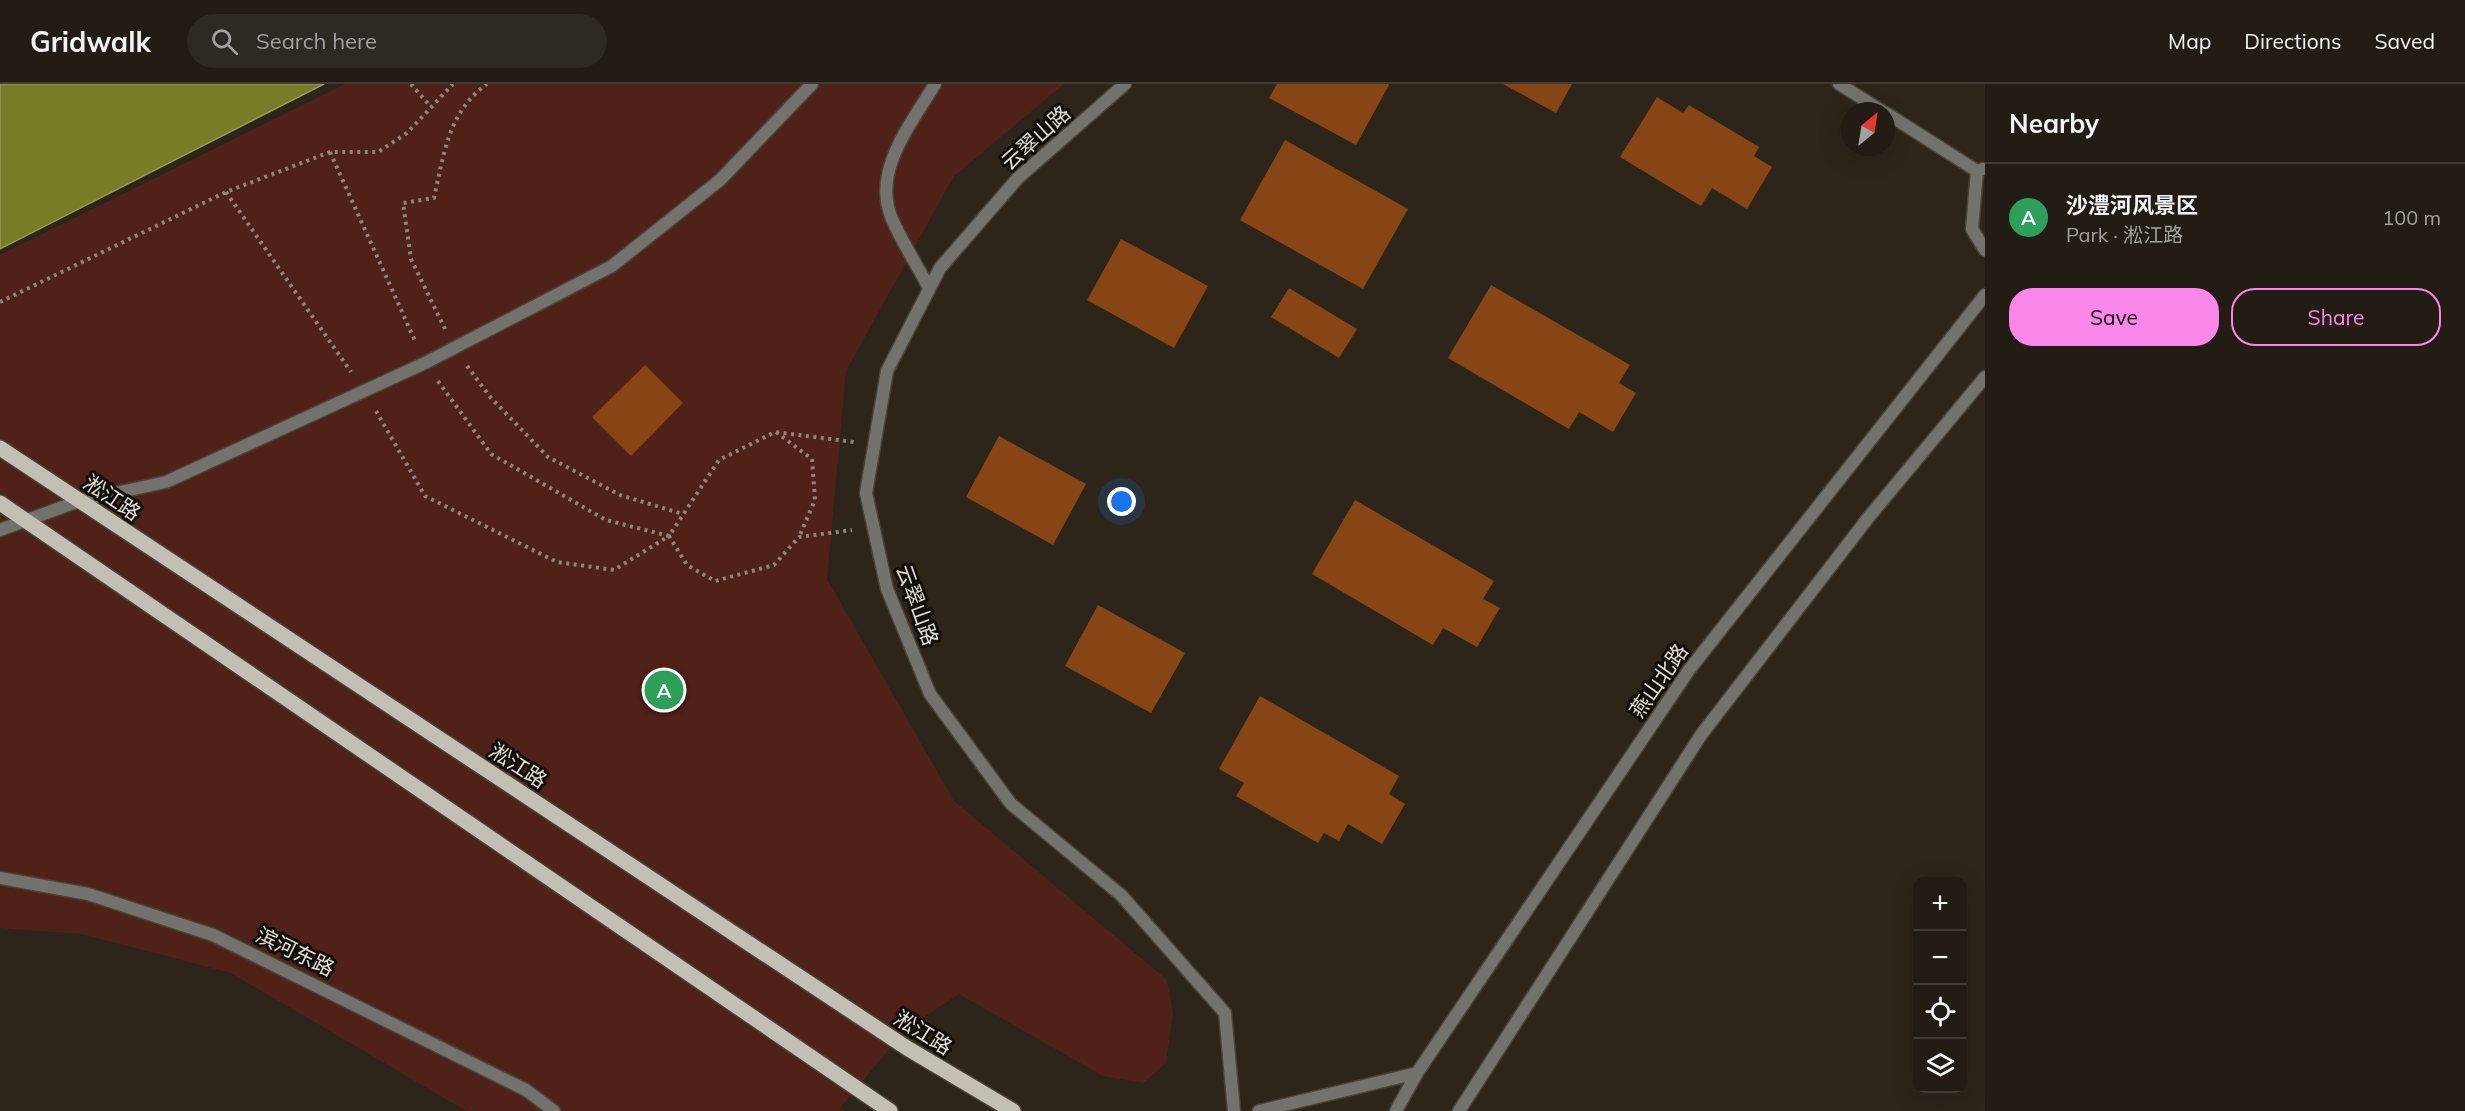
<!DOCTYPE html>
<meta charset="utf-8">
<style>
:root{--surface:#221c14;--page:#2e2922;--text:#f1f3f6;--muted:#a2a1a0;--line:#3f3a34;--accent:#f987e9}
body{margin:0;font-family:Mulish,"Noto Sans SC",sans-serif;background:var(--page);color:var(--text)}
.controls{position:absolute;right:18px;bottom:18px;display:grid;overflow:hidden;border-radius:12px;box-shadow:0 6px 24px #0002}
.controls button{width:54px;height:54px;display:grid;place-items:center;padding:0;border:0;border-bottom:2px solid var(--line);background:var(--surface);color:var(--text);font:30px sans-serif}
.compass{position:absolute;left:1841px;top:18px;width:54px;height:54px;border-radius:50%;background:var(--surface);box-shadow:0 6px 24px #0002;rotate:30deg}
.you{position:absolute;left:1122px;top:418px;width:21px;height:21px;margin:-15px;border:4px solid #fff;border-radius:50%;background:#1a73e8;box-shadow:0 0 0 9px #1a73e833}
.badge{display:grid;place-items:center;width:39px;height:39px;border-radius:50%;background:var(--accent);color:#fff;font-size:20px;font-weight:700}
.pin{position:absolute;translate:-50% -50%;border:3px solid #fff;box-shadow:0 2px 6px #0006}
.list{margin:0;padding:0;list-style:none}
h2{display:flex;justify-content:space-between;align-items:center;height:78px;margin:0;padding:0 24px;font-size:26px}
h2 small{font-size:20px;font-weight:400;color:var(--muted)}
.list li{display:grid;grid-template-columns:39px 1fr auto;gap:18px;align-items:center;box-sizing:border-box;height:108px;padding:0 24px;border-top:2px solid var(--line)}
.list b{display:block;font-size:22px;white-space:nowrap}
.list p{margin:0;font-size:20px;white-space:nowrap;color:var(--muted)}
.list em{font-size:20px;font-style:normal;color:var(--muted)}
.actions{display:flex;gap:12px;padding:18px 24px}
.actions a{flex:1;padding:14px 0;border:2px solid var(--accent);border-radius:24px;text-align:center;font-size:21px;color:var(--accent)}
.actions .main{background:var(--accent);color:#111}
.icon{flex:none;width:33px;height:33px;fill:none;stroke:currentColor;stroke-width:2;stroke-linecap:round;stroke-linejoin:round}
.map{position:relative;flex:none;width:1985px;height:1027px;overflow:hidden}
header{display:flex;align-items:center;gap:36px;box-sizing:border-box;height:84px;padding:0 30px;background:var(--surface);border-bottom:2px solid var(--line)}
header strong{font-size:28px}
nav{display:flex;gap:33px;margin-inline-start:auto;font-size:21px}
.search{width:420px;height:54px;background:var(--page);display:flex;align-items:center;gap:15px;box-sizing:border-box;padding:0 21px;border-radius:33px;color:var(--muted);font-size:22px}
main{display:flex}
aside{flex:1;background:var(--surface)}
.map>svg:first-child{display:block}
.green{fill:#502118}
.water{fill:#797c27;stroke:#99995c;stroke-width:1.5}
.building{fill:#874515}
.lines{fill:none;stroke-linecap:round;stroke-linejoin:round}
.minor-casing{stroke:#4a4338;stroke-width:15}
.tertiary-casing{stroke:#4a4338;stroke-width:15}
.primary-casing{stroke:#4a4338;stroke-width:18}
.path{stroke:#8b857c;stroke-width:4;stroke-dasharray:3 4.5;stroke-linecap:butt}
.minor{stroke:#74726c;stroke-width:12}
.tertiary{stroke:#74726c;stroke-width:12}
.primary{stroke:#c3bfb2;stroke-width:15}
.labels{text-anchor:middle;stroke-width:6;stroke-linejoin:round;paint-order:stroke}
.street-label{font-size:21px;fill:#e3ded7;stroke:#120f0a}
</style>
<header>
<strong>Gridwalk</strong>
<div class="search"><svg class="icon" aria-label="search" viewBox="0 0 24 24"><circle cx="10" cy="10" r="6"/><path d="M15 15l6 6"/></svg>Search here</div>
<nav><a>Map</a><a>Directions</a><a>Saved</a></nav>
</header>
<main>
<div class="map">
<svg width="1985" height="1027" viewBox="0 0 1985 1027">
<rect width="100%" height="100%" fill="#2d251a"/>
<path class="green" d="M345,0H1064L954,92L846,287L827,495L954,717L1167,896L1173,929L1166,979L1143,999L1103,992L959,910L906,945L840,1024L845,1027H466L231,889L82,850L0,844V171Z"/>
<path class="water" d="M0,0H324L0,165Z"/>
<path class="building" d="M1277,0H1388L1389,1L1356,61L1269,14Z
M1503,0H1572L1556,29Z
M1657,13L1683,29L1689,21L1759,63L1754,72L1772,83L1747,125L1712,104L1701,122L1620,73Z
M1285,56L1408,125L1363,205L1240,136Z
M1121,155L1208,202L1174,264L1087,216Z
M1491,201L1630,281L1619,299L1636,309L1613,348L1579,328L1569,345L1448,274Z
M1289,204L1357,245L1339,274L1271,233Z
M645,281L683,319L631,372L592,333Z
M999,352L1086,400L1053,461L966,413Z
M1355,416L1494,497L1483,515L1500,524L1477,563L1443,544L1433,561L1312,490Z
M1098,521L1185,569L1151,629L1065,582Z
M1260,612L1399,692L1389,710L1405,720L1382,760L1348,740L1339,757L1324,749L1318,759L1236,712L1244,699L1219,685Z"/>
<g class="lines">
<defs>
<path id="minor" d="M929,204C917,181 902,158 892,135C871,87 912,39 935,0
M0,446L79,417L166,398L425,279L612,182L720,96L812,0"/>
<path id="tertiary" d="M1125,0L1018,94L940,184L887,287L866,409L887,505L930,610L1011,720L1121,811L1225,929L1234,1027
M1839,0L1882,27
M1886,29L1977,87
M1983,85L1977,87L1972,145L1985,166
M0,794L88,810L213,851L526,1006L554,1027
M1259,1027L1417,989
M1396,1027L1417,989L1689,586L1985,211
M1459,1027L1701,651L1868,434L1985,293"/>
<path id="primary" d="M0,364L907,964L1013,1027
M0,419L890,1027"/>
</defs>
<use href="#minor" class="minor-casing"/>
<use href="#tertiary" class="tertiary-casing"/>
<use href="#primary" class="primary-casing"/>
<path class="path" d="M411,0L430,22
M330,68L416,259
M226,108L351,288
M0,218L226,108L330,68H378L407,49L453,0
M445,245L411,175L403,119L434,114C444,70 448,28 487,0
M467,282L491,314L548,373L620,411L683,430
M438,297L491,370L606,436L669,452L719,376L775,348L854,358
M376,327L425,412L557,478L614,486L669,452L687,481L715,497L774,481L799,453L852,446
M776,348L812,375L815,416L799,453"/>
<use href="#minor" class="minor"/>
<use href="#tertiary" class="tertiary"/>
<use href="#primary" class="primary"/>
</g>
<g class="labels">
<g class="street-label">
<text transform="translate(1036 54) rotate(-42)" y="7">云翠山路</text>
<text transform="translate(112 414) rotate(34)" y="7">淞江路</text>
<text transform="translate(917 521) rotate(70)" y="7">云翠山路</text>
<text transform="translate(1659 597) rotate(-55)" y="7">燕山北路</text>
<text transform="translate(518 682) rotate(33)" y="7">淞江路</text>
<text transform="translate(295 868) rotate(26)" y="7">滨河东路</text>
<text transform="translate(923 949) rotate(32)" y="7">淞江路</text>
</g>
</g>
</svg>
<div class="controls">
<button>+</button>
<button>−</button>
<button><svg class="icon" aria-label="locate" viewBox="0 0 24 24"><circle cx="12" cy="12" r="6"/><path d="M12 2v4M12 18v4M2 12h4M18 12h4"/></svg></button>
<button><svg class="icon" aria-label="layers" viewBox="0 0 24 24"><path d="M12 4l9 5-9 5-9-5zM3 14l9 5 9-5"/></svg></button>
</div>
<svg class="compass" viewBox="-18 -18 36 36"><path d="M0-13l5 13h-10z" fill="#e53935"/><path d="M0 13l5-13h-10z" fill="#a2a1a0"/></svg>
<div class="you"></div>
<div class="pin badge" style="left:664px;top:606px;background:#2e9e5b">A</div>
</div>
<aside>
<h2>Nearby<small></small></h2>
<ul class="list">
<li><span class="badge" style="background:#2e9e5b">A</span><div><b>沙澧河风景区</b><p>Park · 淞江路</p></div><em>100 m</em></li>
</ul>
<div class="actions"><a class="main">Save</a><a>Share</a></div>
</aside>
</main>
